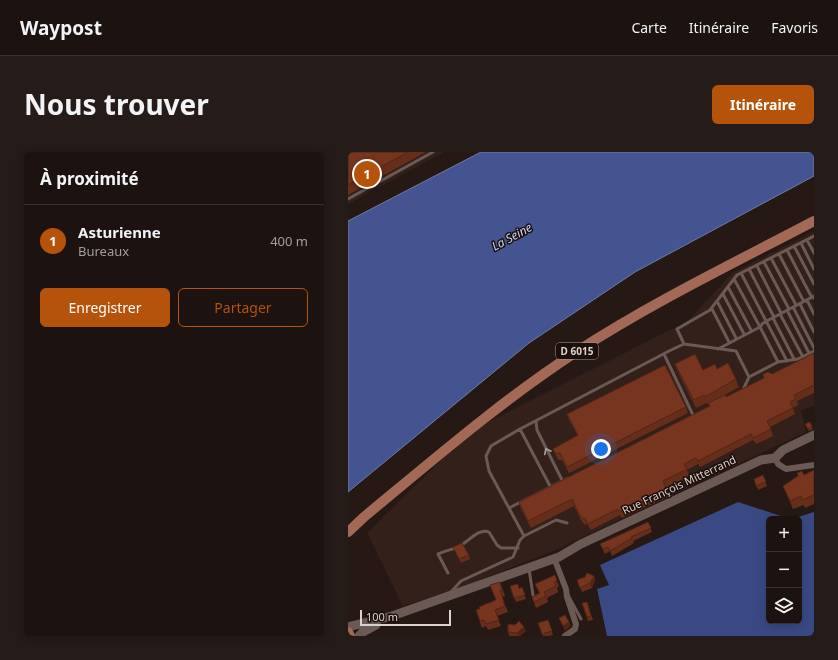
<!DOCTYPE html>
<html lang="fr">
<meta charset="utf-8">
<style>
:root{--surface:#1c120f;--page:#251b18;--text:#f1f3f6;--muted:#a09e9e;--line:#3a322f;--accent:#b45309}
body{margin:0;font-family:"Noto Sans",sans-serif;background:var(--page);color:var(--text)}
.controls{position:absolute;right:12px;bottom:12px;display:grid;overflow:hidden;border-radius:6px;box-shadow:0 2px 10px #0003}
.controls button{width:36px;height:36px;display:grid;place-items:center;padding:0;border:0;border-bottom:1px solid var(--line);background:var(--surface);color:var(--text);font:20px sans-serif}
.scale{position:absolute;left:12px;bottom:10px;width:91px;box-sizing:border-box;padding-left:4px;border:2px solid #dbd1ce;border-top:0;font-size:11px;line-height:14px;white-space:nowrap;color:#dbd1ce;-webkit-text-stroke:3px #1c0f0b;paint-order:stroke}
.you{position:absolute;left:253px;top:297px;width:14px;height:14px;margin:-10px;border:3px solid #fff;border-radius:50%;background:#1a73e8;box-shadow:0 0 0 6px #1a73e833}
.badge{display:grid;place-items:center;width:26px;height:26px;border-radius:50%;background:var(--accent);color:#fff;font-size:13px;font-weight:700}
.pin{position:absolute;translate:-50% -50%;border:2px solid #fff;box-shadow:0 1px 4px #0006}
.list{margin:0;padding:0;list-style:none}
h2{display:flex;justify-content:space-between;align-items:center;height:52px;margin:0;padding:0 16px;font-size:17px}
h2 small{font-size:13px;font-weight:400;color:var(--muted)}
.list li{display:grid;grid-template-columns:26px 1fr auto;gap:12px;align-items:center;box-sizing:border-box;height:72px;padding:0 16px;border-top:1px solid var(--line)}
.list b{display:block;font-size:15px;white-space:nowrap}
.list p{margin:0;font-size:13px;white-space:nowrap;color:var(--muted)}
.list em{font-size:13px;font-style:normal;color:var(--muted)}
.actions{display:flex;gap:8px;padding:12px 16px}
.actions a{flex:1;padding:9px 0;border:1px solid var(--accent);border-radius:6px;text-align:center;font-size:14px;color:var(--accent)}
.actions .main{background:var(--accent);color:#fff}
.icon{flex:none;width:22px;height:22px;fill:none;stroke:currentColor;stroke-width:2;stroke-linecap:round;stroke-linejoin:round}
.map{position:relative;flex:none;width:466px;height:484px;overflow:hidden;border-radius:6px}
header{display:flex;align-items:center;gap:24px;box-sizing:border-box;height:56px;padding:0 20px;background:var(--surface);border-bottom:1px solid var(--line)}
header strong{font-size:19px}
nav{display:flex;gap:22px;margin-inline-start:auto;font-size:14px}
.intro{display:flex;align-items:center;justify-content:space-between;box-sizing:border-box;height:96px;padding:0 24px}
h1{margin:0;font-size:28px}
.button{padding:10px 18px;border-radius:6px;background:var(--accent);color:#fff;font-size:14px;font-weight:700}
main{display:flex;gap:24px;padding:0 24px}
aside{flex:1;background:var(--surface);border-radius:6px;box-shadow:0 2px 10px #0003}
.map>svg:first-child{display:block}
.built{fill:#33201a}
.forest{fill:#3a4984}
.water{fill:#445490;stroke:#717aa3}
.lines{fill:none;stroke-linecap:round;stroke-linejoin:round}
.lane{stroke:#6a5954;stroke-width:3}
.street{stroke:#6a5954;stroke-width:6}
.secondary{stroke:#6a5954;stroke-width:9}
.primary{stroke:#a36856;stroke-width:10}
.wall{fill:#662d1b}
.shaded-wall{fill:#532416}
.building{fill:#77341f;stroke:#532416}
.oneway{stroke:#aea19d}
.labels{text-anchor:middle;stroke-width:3;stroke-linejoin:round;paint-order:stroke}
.shield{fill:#1c0f0b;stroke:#a29794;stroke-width:1}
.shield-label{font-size:10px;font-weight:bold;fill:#dbd1ce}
.street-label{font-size:11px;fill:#dbd1ce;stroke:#1c0f0b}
.water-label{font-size:12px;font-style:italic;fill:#c9d5f9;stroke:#1c0f0b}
</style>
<header>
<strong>Waypost</strong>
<nav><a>Carte</a><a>Itinéraire</a><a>Favoris</a></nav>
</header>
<div class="intro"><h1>Nous trouver</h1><a class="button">Itinéraire</a></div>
<main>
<aside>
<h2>À proximité<small></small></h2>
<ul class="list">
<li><span class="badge">1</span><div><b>Asturienne</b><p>Bureaux</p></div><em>400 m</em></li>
</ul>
<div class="actions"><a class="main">Enregistrer</a><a>Partager</a></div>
</aside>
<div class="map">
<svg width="466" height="484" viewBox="0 0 466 484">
<rect width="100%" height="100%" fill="#261814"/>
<path class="built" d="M0,0H96L0,52Z
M466,79V253L453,259L458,280L203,400L111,436L55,454L19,381L91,310L132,274L340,169L384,121Z"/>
<path class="forest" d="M390,350L442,367H421V469H451V367H444L466,360V484H259L249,437L261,433L252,413Z"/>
<path class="water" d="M133,0H466V24L287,120L181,191L0,340V69Z"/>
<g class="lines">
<path class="lane" d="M0,47L85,0
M459,88L466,101
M453,91L466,117
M446,94L466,132
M439,98L463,144L466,146
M431,102L455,148L460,150L466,162
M423,106L448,153
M416,110L441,157
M409,114L433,161
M401,117L426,165
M393,121L439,209
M386,127L412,175L415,171L466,144
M380,135L403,178
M375,142L396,182
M369,149L388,186
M452,152L466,180
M445,155L466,196
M364,157L381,190
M439,158L461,201
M432,162L455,205
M425,166L446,207
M336,192L329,177L362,158L389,123L466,84
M370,197L412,175L430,210
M316,202L345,263
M401,225L430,210L450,207L466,199
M188,269L189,278L214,328
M172,277L143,294L138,304L141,319L176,384
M202,334L172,277L323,198L336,192L388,199L401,225L395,238
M161,356L220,326
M181,417L185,443
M100,421L90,402C97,399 101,398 108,396C118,393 130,375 141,380L149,393L153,396H170
M103,440L113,429L165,405L172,388L176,384L208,368L219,371
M220,443L233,467"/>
<path class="street" d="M427,306L430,312L438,317L466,313
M206,406L218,437L219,445L228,472L227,477L217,484"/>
<path class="secondary" d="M0,475L44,464L211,405L233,392L413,308L427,306L435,298L466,283
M11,484L15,480L28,473"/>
<path class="primary" d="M0,380L16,365C85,308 153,249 228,200C303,151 386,111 466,69
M0,480L2,484"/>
</g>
<path class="wall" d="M0,0H78L0,43Z
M466,201V241L449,249L450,253L445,256L447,262L422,275L425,284L408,292L405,288L352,315L350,312L339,318L341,324L318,335L321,344L274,366L272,363L243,378L239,372L237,373L233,368L226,354L183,376L173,357L171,350L361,254V252H360L359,251L348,256L330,220L327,212L355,218L369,217L388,227L391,235L377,243L378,245Z
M338,255L340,261L221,321L214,308H210L205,297L230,284L221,268L219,262Z
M457,272L464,275L465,277L461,279Z
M466,318V352L457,356L456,353L445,357L435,334Z
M415,323L419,334L410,338L406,327Z
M300,370L304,380L285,389L286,391L264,404L262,399L257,402L252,392Z
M105,395L121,403L122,407L113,411Z
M246,424L247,428L244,436L234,440L229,428Z
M209,429L211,434L209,436L210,440L199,446L200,450L188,456L184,445L191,441L187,432Z
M152,430L157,444L154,445L160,460L149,464L153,474L140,478L138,474L134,476L128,458L148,448Z
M162,434L171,437L174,435L178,447L168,450Z
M239,450L245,468L240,469L239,465Z
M200,468L205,483L201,484H195L190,471Z
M178,479L172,484H161L160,480Z"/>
<path class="shaded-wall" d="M246,424L247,428L244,436L242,431Z
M221,470L223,474L217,479L215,474Z
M176,475L178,479L172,484H171L169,481Z"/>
<path class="building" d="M0,0H60L0,33Z
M466,201V233L446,243L448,247L442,250L445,256L419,269L423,277L405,286L403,282L350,309L348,306L336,312L339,317L315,329L319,338L271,360L270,357L240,372L237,366L235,367L231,362L224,347L180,369L171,350L362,254L360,251L377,243L378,245L416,226L415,222L420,220L424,222Z
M347,202L355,218L367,212L369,217L380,211L388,227L357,245L356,243L346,248L327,212Z
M317,213L338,255L219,315L212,301H207L205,297L230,283L219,262Z
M462,270L464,275L460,277L457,272Z
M466,318V343L454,348L453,344L442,349L435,334L450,324L449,321L454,319L456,323Z
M415,323L418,330L408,334L406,327Z
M300,370L303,376L283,385L284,386L262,399L260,395L255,397L252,392Z
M114,391L121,403L111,407L105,395Z
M239,421L246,424L242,431L232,436L229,428L237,425Z
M207,423L209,429L206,430L208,434L196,440L198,444L186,450L184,445L192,441L187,432Z
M152,430L154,438H152L157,454L147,458L151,468L138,472L136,468L132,469L128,458L132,457L131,455L148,448L142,433Z
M170,432L171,437L174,435L177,443L166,446L162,434Z
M239,450L243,464L239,465L234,451Z
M217,463L221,470L215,474L211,466Z
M200,468L204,479L194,482L190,471Z
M171,469L176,475L169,481L160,480V472L167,473Z"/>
<defs><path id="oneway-chevron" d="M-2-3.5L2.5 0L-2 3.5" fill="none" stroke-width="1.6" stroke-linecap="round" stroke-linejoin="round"/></defs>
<use class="oneway" href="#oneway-chevron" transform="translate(199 299) rotate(-117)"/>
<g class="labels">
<rect class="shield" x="208" y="191" width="42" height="16" rx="3"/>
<g class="shield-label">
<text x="229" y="203">D 6015</text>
</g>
<g class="street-label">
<text transform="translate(331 333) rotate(-25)" y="4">Rue François Mitterrand</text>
</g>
<g class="water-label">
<text transform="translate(164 85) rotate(-29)" y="4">La Seine</text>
</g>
</g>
</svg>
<div class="controls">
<button>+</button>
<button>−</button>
<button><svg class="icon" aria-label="layers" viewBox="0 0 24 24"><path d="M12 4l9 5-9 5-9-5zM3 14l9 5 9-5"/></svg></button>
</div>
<div class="scale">100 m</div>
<div class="you"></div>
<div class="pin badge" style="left:19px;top:22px">1</div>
</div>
</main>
